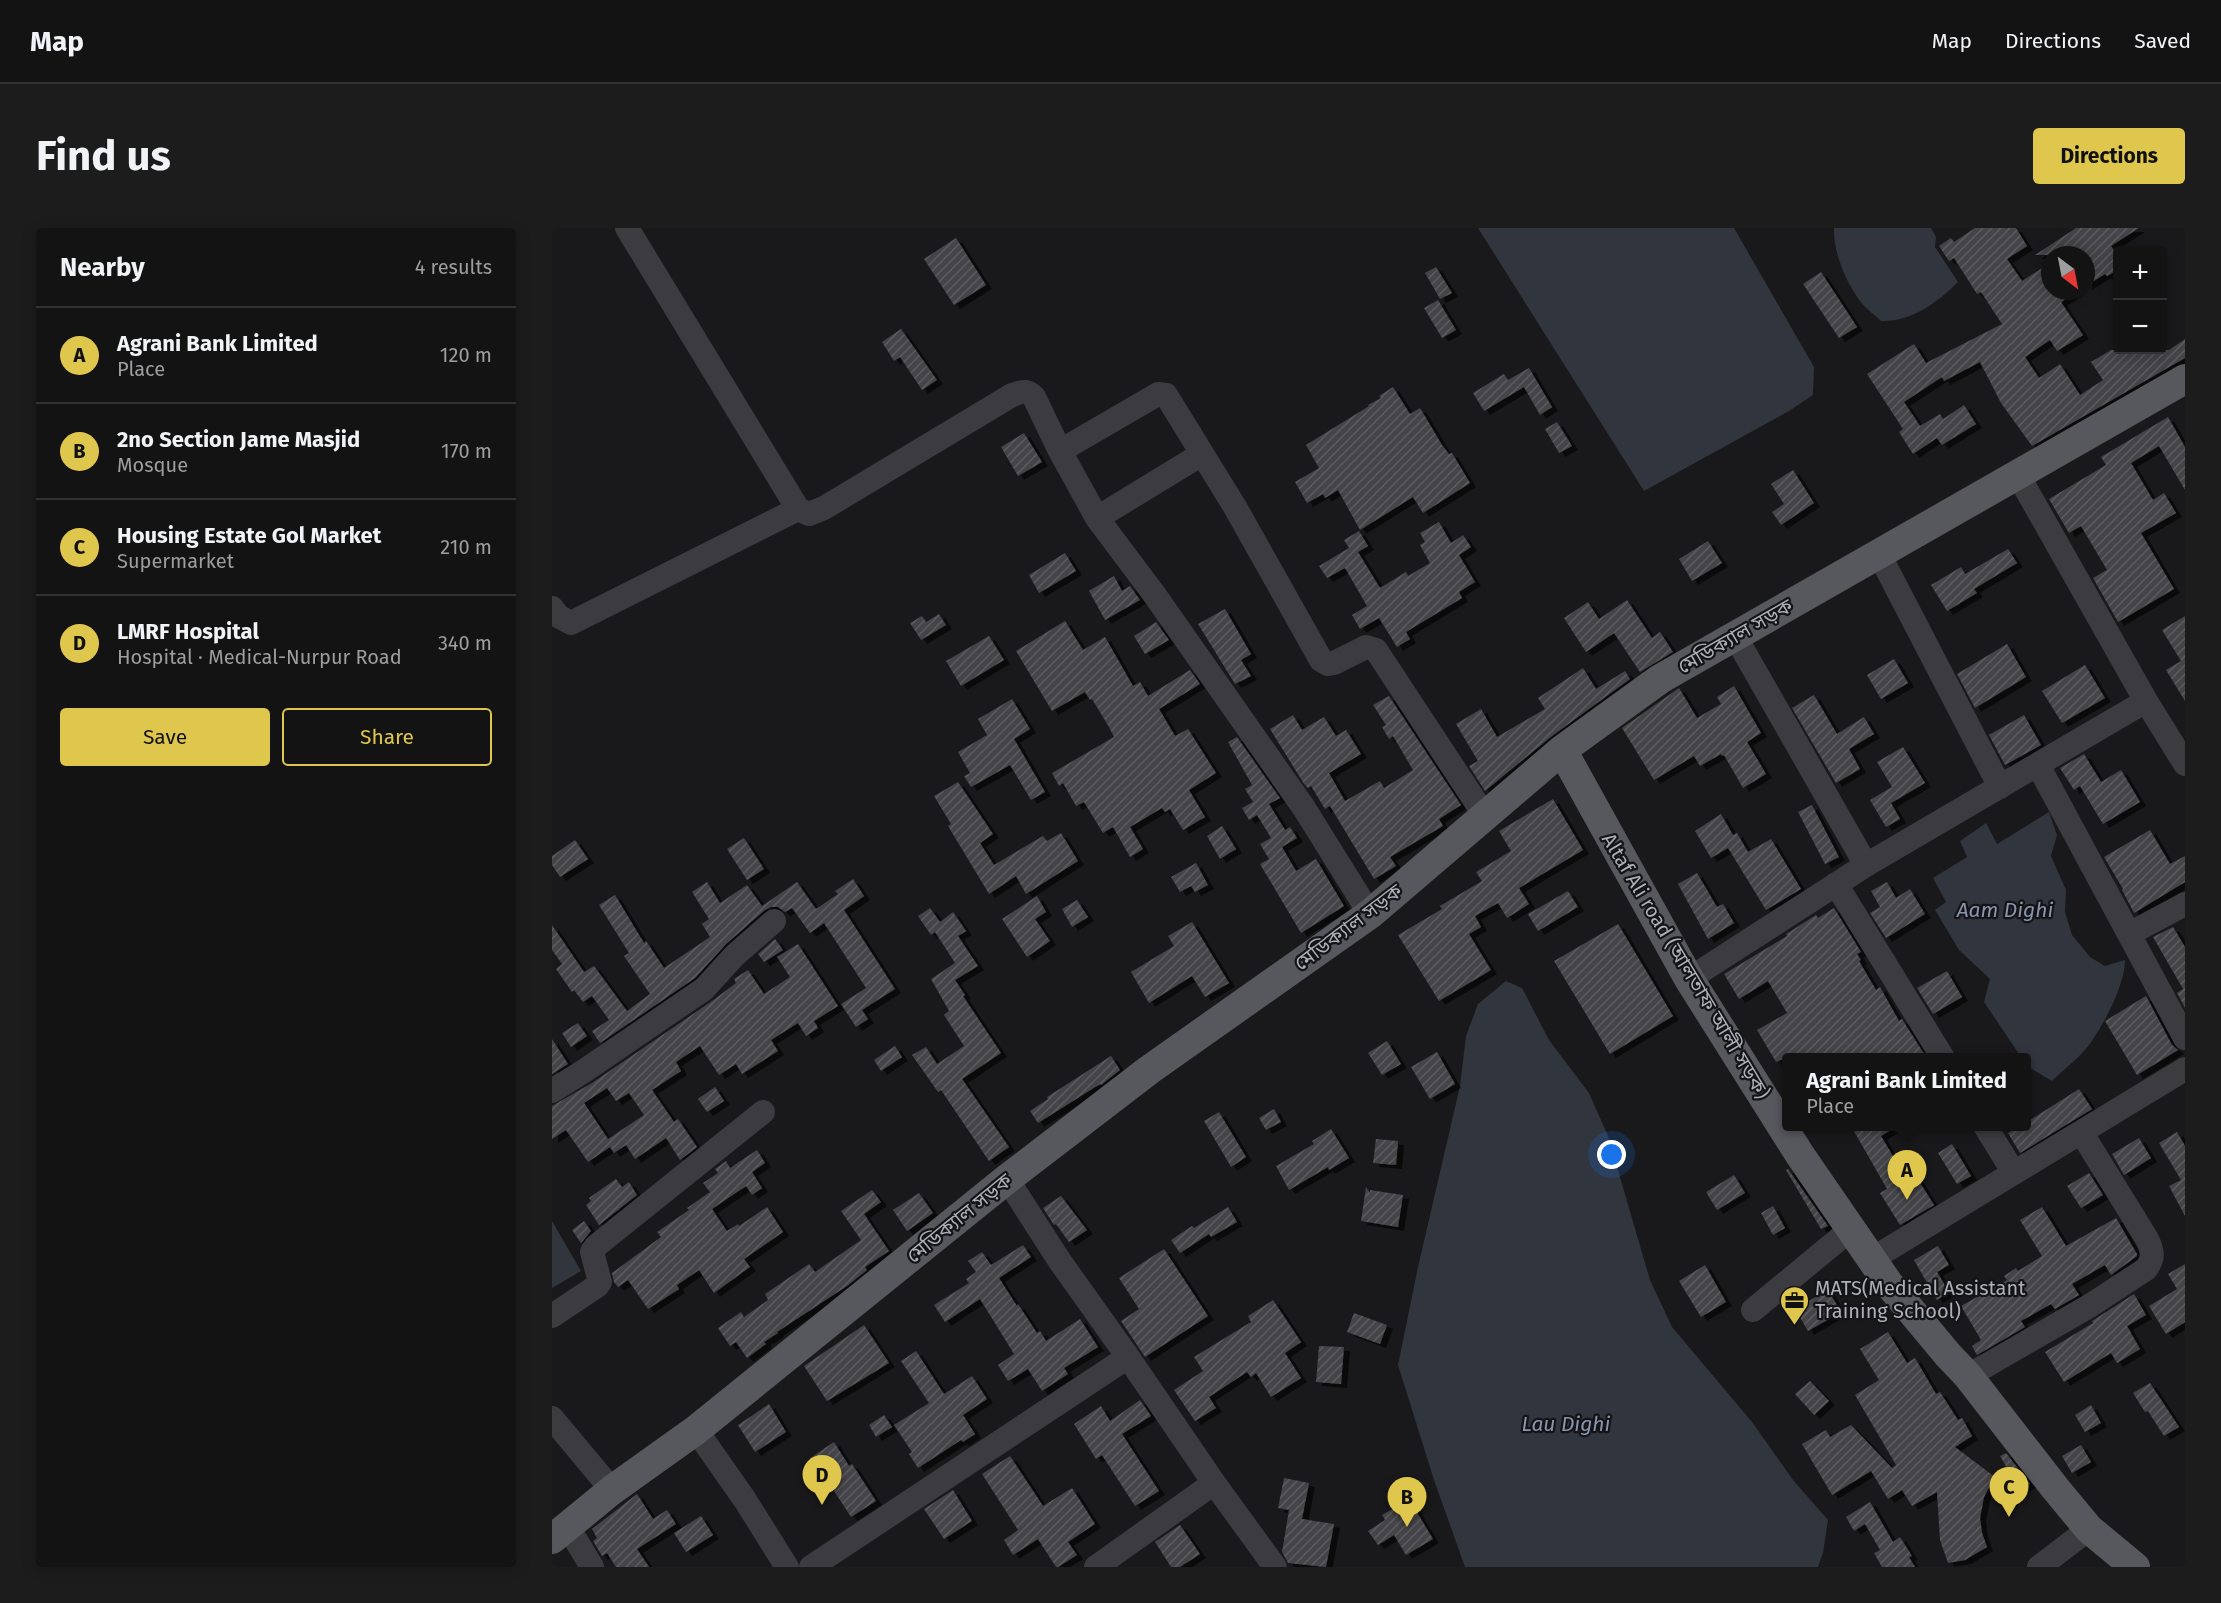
<!DOCTYPE html>
<meta charset="utf-8">
<style>
:root{--surface:#131314;--page:#1c1c1d;--text:#f1f3f6;--muted:#9d9ea0;--line:#323234;--accent:#dfc74d}
body{margin:0;font-family:"Fira Sans","Noto Sans Bengali",sans-serif;background:var(--page);color:var(--text)}
.controls{position:absolute;right:18px;top:18px;display:grid;overflow:hidden;border-radius:6px;box-shadow:0 3px 15px #0003}
.controls button{width:54px;height:54px;display:grid;place-items:center;padding:0;border:0;border-bottom:2px solid var(--line);background:var(--surface);color:var(--text);font:30px sans-serif}
.compass{position:absolute;left:1489px;top:18px;width:54px;height:54px;border-radius:50%;background:var(--surface);box-shadow:0 3px 15px #0003;rotate:148deg}
.you{position:absolute;left:1060px;top:927px;width:21px;height:21px;margin:-15px;border:4px solid #fff;border-radius:50%;background:#1a73e8;box-shadow:0 0 0 9px #1a73e833}
.badge{display:grid;place-items:center;width:39px;height:39px;border-radius:50%;background:var(--accent);color:#111;font-size:20px;font-weight:700}
.pin{position:absolute;translate:-50% -50px;filter:drop-shadow(0 2px 3px #0008)}
.pin::after{content:'';position:absolute;top:32px;width:21px;height:18px;background:inherit;clip-path:polygon(0 0,100% 0,50% 100%)}
.popup{position:absolute;left:1230px;top:825px;width:249px;height:78px;box-sizing:border-box;display:grid;place-content:center;border-radius:6px;background:var(--surface);filter:drop-shadow(0 2px 4px #0005);font-size:20px;white-space:nowrap;color:var(--muted)}
.popup b{font-size:22px;color:var(--text)}
.popup::after{content:'';position:absolute;left:50%;top:100%;margin-left:-12px;border:12px solid transparent;border-top-color:var(--surface)}
.list{margin:0;padding:0;list-style:none}
h2{display:flex;justify-content:space-between;align-items:center;height:78px;margin:0;padding:0 24px;font-size:26px}
h2 small{font-size:20px;font-weight:400;color:var(--muted)}
.list li{display:grid;grid-template-columns:39px 1fr auto;gap:18px;align-items:center;box-sizing:border-box;height:96px;padding:0 24px;border-top:2px solid var(--line)}
.list b{display:block;font-size:22px;white-space:nowrap}
.list p{margin:0;font-size:20px;white-space:nowrap;color:var(--muted)}
.list em{font-size:20px;font-style:normal;color:var(--muted)}
.actions{display:flex;gap:12px;padding:18px 24px}
.actions a{flex:1;padding:14px 0;border:2px solid var(--accent);border-radius:6px;text-align:center;font-size:21px;color:var(--accent)}
.actions .main{background:var(--accent);color:#111}
.map{position:relative;flex:none;width:1633px;height:1339px;overflow:hidden;border-radius:6px}
header{display:flex;align-items:center;gap:36px;box-sizing:border-box;height:84px;padding:0 30px;background:var(--surface);border-bottom:2px solid var(--line)}
header strong{font-size:28px}
nav{display:flex;gap:33px;margin-inline-start:auto;font-size:21px}
.intro{display:flex;align-items:center;justify-content:space-between;box-sizing:border-box;height:144px;padding:0 36px}
h1{margin:0;font-size:42px}
.button{padding:15px 27px;border-radius:6px;background:var(--accent);color:#111;font-size:21px;font-weight:700}
main{display:flex;gap:36px;padding:0 36px}
aside{flex:1;background:var(--surface);border-radius:6px;box-shadow:0 3px 15px #0003}
.map>svg:first-child{display:block}
.water{fill:#30353e}
.building{fill:url(#building-hatch);fill-rule:evenodd;filter:url(#shadow)}
.lines{fill:none;stroke-linecap:round;stroke-linejoin:round}
.minor{stroke:#3b3b40;stroke-width:24}
.major{stroke:#57575e;stroke-width:30}
.labels{text-anchor:middle;stroke-width:4.5;stroke-linejoin:round;paint-order:stroke}
.street-label{font-size:20px;fill:#adafb9;stroke:#141416}
.poi-label{font-size:20px;fill:#adafb9;stroke:#141416;text-anchor:start}
.water-label{font-size:21px;font-style:italic;fill:#8896b0;stroke:#141416}
</style>
<header>
<strong>Map</strong>
<nav><a>Map</a><a>Directions</a><a>Saved</a></nav>
</header>
<div class="intro"><h1>Find us</h1><a class="button">Directions</a></div>
<main>
<aside>
<h2>Nearby<small>4 results</small></h2>
<ul class="list">
<li><span class="badge">A</span><div><b>Agrani Bank Limited</b><p>Place</p></div><em>120 m</em></li>
<li><span class="badge">B</span><div><b>2no Section Jame Masjid</b><p>Mosque</p></div><em>170 m</em></li>
<li><span class="badge">C</span><div><b>Housing Estate Gol Market</b><p>Supermarket</p></div><em>210 m</em></li>
<li><span class="badge">D</span><div><b>LMRF Hospital</b><p>Hospital · Medical-Nurpur Road</p></div><em>340 m</em></li>
</ul>
<div class="actions"><a class="main">Save</a><a>Share</a></div>
</aside>
<div class="map">
<svg width="1633" height="1339" viewBox="0 0 1633 1339">
<defs>
<pattern id="building-hatch" width="6" height="6" patternUnits="userSpaceOnUse" patternTransform="scale(1.5)"><rect width="6" height="6" fill="#444448"/><path d="M-1 1l2-2M0 6l6-6M5 7l2-2" fill="none" stroke="#5c5c60"/></pattern>
<filter id="shadow"><feDropShadow dx="6" dy="4" stdDeviation="0" flood-color="#0009"/></filter>
</defs>
<rect width="100%" height="100%" fill="#19191b"/>
<path class="water" d="M926,0H1182L1262,139L1261,167L1237,183L1092,263Z
M1282,0H1379L1384,9L1383,19L1406,54C1385,75 1359,94 1329,93C1322,86 1314,81 1308,73C1294,54 1281,24 1282,0Z
M1497,584L1505,607L1499,628L1514,662L1513,684L1520,707L1538,729L1553,738L1573,732C1573,757 1552,796 1537,817C1527,830 1512,841 1500,853L1475,838V830L1469,829L1432,774L1438,751L1407,722L1383,682L1394,674L1381,650L1415,629L1408,613L1434,595L1445,616Z
M954,753L970,760L997,812L1037,865L1056,908L1098,1052L1120,1099L1200,1194L1241,1252L1276,1292L1271,1325L1266,1339H913L882,1252L846,1137L866,1039L908,858L914,808L926,776Z
M0,993L29,1043L0,1060Z"/>
<path class="building" d="M1423,0H1464L1475,18L1455,31L1470,53L1498,35V63H1526L1509,74L1531,107L1505,123L1498,112L1473,129L1487,150L1508,136L1528,167L1551,152L1539,134L1559,122H1617L1633,111V130L1480,218L1449,175L1428,134L1392,153L1390,149L1352,174L1368,198L1388,186L1391,191L1412,177L1424,196L1390,217L1385,210L1361,226L1347,204L1351,201L1315,146L1362,116L1374,135L1450,96L1429,64L1425,66L1402,30L1397,33L1387,18L1399,10L1402,14Z
M1524,0H1587L1559,18L1566,28V42L1555,48L1553,46L1534,58V27H1483Z
M404,10L434,57L402,77L372,31Z
M884,39L900,65L888,71L873,45Z
M1269,44L1305,99L1287,110L1251,56Z
M886,72L904,102L890,110L872,80Z
M349,101L385,152L370,162L348,129L342,133L330,114Z
M977,140L1000,179L988,187L972,159L932,183L921,165L952,146L956,152Z
M841,159L858,186L868,180L890,217L897,226L900,225L918,255L871,285L861,269L808,302L786,262L773,270L771,266L755,275L743,254L767,240L754,217L817,178L816,177L829,170L827,168Z
M1616,189L1633,219V262L1607,218L1579,235L1601,272L1612,265L1624,285L1589,305L1622,361L1566,394L1541,350L1555,342L1529,298L1517,305L1497,271L1554,237L1549,229Z
M1005,194L1020,218L1007,225L993,201Z
M472,205L490,234L466,248L449,219Z
M1241,242L1262,275L1229,297L1220,284L1232,276L1219,256Z
M887,294L899,315L911,307L919,319L907,327L923,354L907,364L910,370L854,404L858,411L845,419L827,390L808,401L800,387L815,378L793,340L775,350L767,338L797,320L792,312L807,303L816,318L806,324L828,360L854,344L856,348L878,335L868,317L873,314L868,305Z
M1156,313L1170,335L1140,353L1127,331Z
M1456,321L1465,335L1422,361L1425,365L1395,383L1379,357L1409,339L1413,346Z
M513,325L524,343L487,365L477,347Z
M562,348L570,363L578,358L588,372L553,392L537,363Z
M1075,372L1100,410L1108,404L1121,424L1088,444L1062,405L1034,424L1012,390L1036,374L1047,391Z
M673,381L699,426L689,432L699,448L683,456L646,396Z
M387,386L394,397L369,412L358,395L370,388L374,394Z
M1633,388V473L1614,442L1629,433L1610,402Z
M513,393L531,422L553,409L581,458L588,454L596,468L638,442L648,456L607,481L623,508L636,501L664,545L637,562L653,589L631,602L618,581L613,584L610,580L578,599L591,621L578,629L561,599L551,605L532,574L524,578L511,555L507,558L500,545L562,509L557,499L540,471L538,472L533,464L500,483L464,423Z
M604,394L617,412L593,426L582,408Z
M437,408L452,432L409,458L394,433Z
M1455,416L1474,449L1423,480L1405,446Z
M1342,431L1356,455L1329,471L1315,447Z
M1533,437L1553,470L1510,495L1490,463Z
M1031,440L1044,461L1073,443L1078,451L1000,508L933,563L917,538L926,533L904,496L929,481L945,509L993,481L986,470Z
M1182,458L1209,505L1195,514L1214,546L1191,560L1172,527L1170,528L1169,526L1148,538L1142,528L1102,552L1070,500L1127,460L1145,490L1169,476L1165,469Z
M1262,467L1285,506L1312,489L1322,506L1297,521L1308,541L1284,555L1240,480Z
M837,468L909,577L887,591L891,598L838,629L844,638L822,651L778,578L773,581L759,558L756,560L752,556L718,501L741,487L750,502L772,489L784,508L794,502L809,526L777,545L793,573L828,553L832,560L861,542L841,508L837,511L830,499L834,497L821,477Z
M460,471L478,501L462,511L493,564L479,572L458,537L419,559L412,548L418,545L406,524L435,507L426,491Z
M1472,487L1489,517L1453,537L1437,507Z
M685,509L728,570L717,576L733,602L738,599L745,610L730,619L744,643L764,631L792,678L749,705L708,636L717,631L708,616L719,610L705,587L697,592L690,580L701,574L693,561L700,557L676,514Z
M1351,519L1373,555L1339,575L1348,591L1334,599L1318,572L1340,559L1325,534Z
M1532,526L1549,554L1569,542L1588,574L1551,596L1528,558L1522,562L1508,540Z
M406,554L441,606L428,615L442,637L491,608L495,613L509,605L526,633L474,666L464,648L437,666L396,598L399,596L382,568Z
M1001,571L1031,622L967,660L977,676L955,690L946,675L923,688L929,699L917,706L939,742L887,773L846,707L890,681L888,678L930,653L924,644L959,623L947,603Z
M1260,577L1287,629L1273,636L1246,584Z
M1169,586L1181,607L1185,605L1196,624L1219,611L1249,661L1214,682L1176,620L1159,630L1143,603Z
M670,598L684,621L668,631L655,608Z
M1598,602L1618,636L1633,628V654L1582,685L1570,662L1571,661L1552,629Z
M192,610L212,641L195,652L175,621Z
M23,612L36,631L8,649L0,637V628Z
M644,635L656,657L643,664L639,658L628,664L619,649Z
M1145,645L1165,679L1171,676L1182,695L1156,711L1126,656Z
M301,651L312,668L292,682L343,761L310,782L316,791L304,799L289,776L314,760L272,695L258,705L240,680L233,684L226,679H219L213,682L174,716L143,750L48,815L40,803L57,792L40,768L31,774L22,762L20,764L4,741L10,736L0,722V697L32,744L42,738L75,783L98,766L72,728L77,725L47,677L63,667L92,715L94,713L112,740L158,709L150,696L157,691L140,664L155,654L168,675L195,657L210,678L245,654L264,681L286,666L283,663Z
M1335,654L1344,670L1358,661L1373,686L1334,710L1318,685L1328,679L1319,663Z
M1016,663L1026,679L986,703L976,686Z
M485,668L494,684L483,691L498,713L475,729L450,691Z
M525,672L536,689L520,699L510,681Z
M378,680L388,694L401,684L414,703L406,708L426,738L403,752L413,767L411,768L449,825L410,851L457,919L437,933L389,862L386,864L360,827L374,819L385,836L412,818L392,787L397,783L379,751L403,735L383,704L379,707L366,688Z
M1282,680L1309,724L1305,726L1309,732L1307,733L1324,762L1328,759L1347,793L1350,791L1374,829L1233,830L1224,834L1205,802L1235,785L1216,753L1187,771L1172,746L1235,708L1234,706L1264,687L1266,690Z
M640,694L677,755L653,769L640,748L597,775L579,744L622,718L616,708Z
M1066,696L1121,788L1058,826L1002,733Z
M1621,699L1633,719V780L1625,765L1631,761L1601,709Z
M223,711L231,722L212,734L206,726Z
M246,716L286,778L262,793L266,800L254,808L246,795L219,812L226,823L190,846L184,836L167,847L148,818L124,834L129,843L100,862L122,894L126,891L145,919L128,932L114,910L83,931L74,917L62,925L58,919L36,934L14,902L0,911V878L40,855L160,773L184,755L182,751L196,742L212,766L238,749L225,729ZM55,860L64,873L77,865L92,887L56,911L32,875Z
M1395,743L1410,769L1381,786L1365,760Z
M1594,768L1620,817L1626,822L1585,847L1553,793Z
M26,795L35,808L19,819L10,805Z
M0,811L16,836L0,846Z
M835,813L849,836L830,847L816,825Z
M343,818L350,829L329,843L322,832Z
M885,824L903,856L878,871L859,839Z
M559,828L568,842L549,857L548,856L486,895L478,883L496,871L495,869Z
M163,859L172,873L155,884L146,871Z
M1527,861L1540,881L1468,925L1456,905L1467,898H1475V894Z
M722,881L729,894L714,902L707,890Z
M667,884L694,929L679,939L652,893Z
M1299,898H1345L1329,908L1354,950L1362,945L1382,977L1348,997L1328,965L1335,961Z
M779,901L797,930L777,942L776,939L737,962L724,938L762,916L760,913Z
M1625,904L1633,918V988L1617,958L1629,952L1607,915Z
M1587,910L1599,930L1572,947L1560,926Z
M824,911L846,913L844,937L821,935Z
M1400,916L1419,948L1405,956L1386,925Z
M205,922L213,935L200,944L210,960L200,967L194,958L160,981L175,1003L186,996L187,998L215,979L231,1004L192,1031L198,1039L162,1065L147,1042L125,1057L127,1061L96,1081L76,1052L66,1059L62,1054L60,1045L109,1009L105,1004L137,982L135,980L158,964L151,955L166,945L163,941L174,933L178,940Z
M1236,941L1276,998L1269,1001L1234,942Z
M1537,945L1551,967L1529,980L1515,958Z
M1182,947L1193,965L1165,982L1154,964Z
M64,951L70,959L77,954L85,967L47,997L34,977L39,973L37,970Z
M814,959L818,965V962L851,967L846,999L809,993Z
M320,962L329,974L312,986L337,1023L313,1039L315,1042L295,1058L225,1104L226,1105L212,1114L214,1116L195,1130L184,1114L178,1118L166,1100L189,1084L192,1089L216,1072L213,1066L257,1036L263,1044L309,1012L289,983Z
M367,965L381,985L355,1003L341,982Z
M509,968L535,1002L517,1014L504,996L502,997L491,980Z
M1221,978L1233,1000L1221,1007L1209,985Z
M676,979L685,994L659,1009L657,1006L628,1025L619,1012L640,998L642,1000Z
M1490,979L1514,1018L1564,990L1585,1026V1028L1559,1047L1553,1037L1520,1056L1527,1067L1503,1081L1499,1076L1469,1093L1473,1099L1425,1127L1420,1118L1429,1112L1409,1078L1455,1052L1452,1048L1464,1040L1466,1043L1490,1028L1468,992Z
M32,993L39,1003L29,1015L20,1002Z
M471,1017L479,1029L447,1050L465,1078L466,1076L485,1105L488,1103L494,1113L528,1091L546,1119L512,1140L516,1146L490,1163L476,1141L456,1153L446,1137L462,1126L428,1071L393,1094L382,1077L417,1055L414,1051L424,1044L416,1033L430,1024L439,1037Z
M1386,1018L1397,1037L1385,1044L1397,1064L1385,1072L1362,1032Z
M612,1021L656,1088L593,1129L569,1093L587,1081L567,1050Z
M1633,1036V1094L1614,1106L1597,1078L1625,1061L1616,1046Z
M1153,1037L1174,1074L1149,1089L1127,1053Z
M1276,1062L1289,1084L1256,1103L1243,1081Z
M1582,1066L1594,1087L1575,1098L1588,1121L1565,1135L1559,1125L1512,1154L1493,1124L1541,1095L1540,1093Z
M721,1072L749,1114L733,1125L749,1150L719,1169L704,1145L699,1149L695,1144L657,1169L664,1180L643,1193L622,1162L651,1143L642,1129L699,1094L696,1088Z
M802,1085L835,1097L828,1116L795,1104Z
M312,1097L337,1135L275,1173L252,1138Z
M1336,1104L1355,1135L1363,1130L1384,1166L1388,1164L1406,1192L1410,1190L1420,1208L1403,1219L1443,1249L1432,1269L1428,1290L1430,1305L1435,1319L1413,1332L1396,1335L1388,1312L1385,1264L1360,1278L1350,1262L1336,1271L1319,1243L1280,1267L1250,1216L1274,1202L1278,1209L1299,1197L1340,1240L1344,1237L1303,1167L1327,1152L1308,1121Z
M767,1118L792,1119L789,1156L764,1154Z
M364,1123L392,1166L420,1148L435,1171L411,1187L423,1206L411,1214L409,1212L366,1240L357,1226L360,1224L342,1197L377,1175L349,1133Z
M1258,1153L1277,1173L1262,1187L1243,1166Z
M1598,1155L1627,1199L1612,1208L1596,1183L1593,1184L1581,1165Z
M588,1172L599,1188L570,1206L607,1263L583,1278L550,1227L544,1231L522,1196L549,1178L558,1193Z
M217,1176L234,1204L203,1224L186,1197Z
M1539,1177L1549,1195L1533,1204L1523,1187Z
M332,1187L340,1199L324,1209L317,1197Z
M282,1214L297,1238L300,1236L324,1273L299,1289L271,1246L269,1247L258,1230Z
M1529,1217L1539,1234L1520,1245L1510,1228Z
M1454,1225L1478,1256L1468,1262L1448,1228Z
M458,1228L491,1278L520,1260L543,1296L516,1314L525,1327L506,1339H504L486,1311L461,1327L452,1312L466,1302L430,1246Z
M732,1250L757,1255L750,1291L782,1296L774,1339L736,1335L730,1324L737,1282L726,1280Z
M401,1262L420,1293L392,1311L372,1281Z
M85,1266L101,1291L115,1282L124,1296L85,1321L97,1339H64L55,1325L50,1328L41,1313L45,1310L40,1301Z
M857,1271L881,1311L854,1327L842,1307L826,1317L816,1303L833,1292L830,1287Z
M1318,1274L1341,1314L1348,1309L1360,1328L1357,1329L1363,1339H1330L1322,1325L1328,1322L1313,1296L1302,1303L1294,1289Z
M149,1288L161,1307L134,1324L122,1305Z
M628,1297L648,1326L628,1339H619L603,1314Z"/>
<g class="lines">
<path class="minor" d="M75,0L246,281L257,286L272,280L460,167C470,164 474,161 482,169L508,223L545,290L602,366L752,580L818,686
M508,223L606,166L614,167L683,279L769,432L776,436L782,435L814,419L824,422L933,588
M1466,247L1594,473
M545,290L650,226
M1327,326L1448,559
M0,380L6,388L19,395L246,281
M1183,408L1314,637
M1486,537L1633,810
M1284,656L1391,830
M1577,706L1633,676
M1137,751L1314,637L1594,473L1633,536
M0,863L32,843L152,761L183,727L222,693
M1433,898L1462,945
M1320,1031L1633,841
M1201,1082L1299,1001
M0,1088L45,1058L48,1054L40,1024L44,1018L211,884
M1416,1148L1539,1077L1594,1041C1602,1030 1601,1023 1595,1011L1529,904
M0,1190L60,1262
M144,1202L193,1272L235,1339
M662,1255L723,1339
M16,1299L40,1339
M259,1339L576,1129L507,1032L455,951
M544,1339L662,1255L576,1129
M1487,1339L1537,1301"/>
<path class="major" d="M1010,522L1137,751L1248,927L1336,1055L1396,1127L1416,1148L1503,1260L1537,1301L1583,1339
M0,1311L60,1262L144,1202L455,951L597,842L818,686L1010,522L1108,451L1633,151"/>
</g>
<defs>
<symbol id="office-pin" viewBox="-11 -11 22 30"><path d="M0 17L-7.5 6A9.5 9.5 0 1 1 7.5 6Z" fill="#dfc74d" stroke="#141416"/><path d="M-6-3h4V-5.5h4V-3h4V5H-6ZM-1-4.5V-3h2v-1.5ZM-6 0V1H6V0Z" fill="#111"/></symbol>
</defs>
<g fill-rule="evenodd">
<use href="#office-pin" x="1226" y="1056" width="33" height="45"/>
</g>
<g class="labels">
<g class="street-label">
<text transform="translate(1183 408) rotate(-30)" y="7">মেডিক্যাল সড়ক</text>
<text transform="translate(796 699) rotate(-37)" y="7">মেডিক্যাল সড়ক</text>
<text transform="translate(1134 738) rotate(59)" y="7">Altaf Ali road (আলতাফ আলী সড়ক)</text>
<text transform="translate(407 990) rotate(-39)" y="7">মেডিক্যাল সড়ক</text>
</g>
<g class="poi-label">
<text x="1263" y="1067">MATS(Medical Assistant<tspan x="1263" dy="23">Training School)</tspan></text>
</g>
<g class="water-label">
<text x="1453" y="689">Aam Dighi</text>
<text x="1014" y="1203">Lau Dighi</text>
</g>
</g>
</svg>
<div class="controls">
<button>+</button>
<button>−</button>
</div>
<svg class="compass" viewBox="-18 -18 36 36"><path d="M0-13l5 13h-10z" fill="#e53935"/><path d="M0 13l5-13h-10z" fill="#9d9ea0"/></svg>
<div class="you"></div>
<div class="pin badge" style="left:1355px;top:972px">A</div>
<div class="popup"><b>Agrani Bank Limited</b>Place</div>
<div class="pin badge" style="left:855px;top:1299px">B</div>
<div class="pin badge" style="left:1457px;top:1289px">C</div>
<div class="pin badge" style="left:270px;top:1277px">D</div>
</div>
</main>
